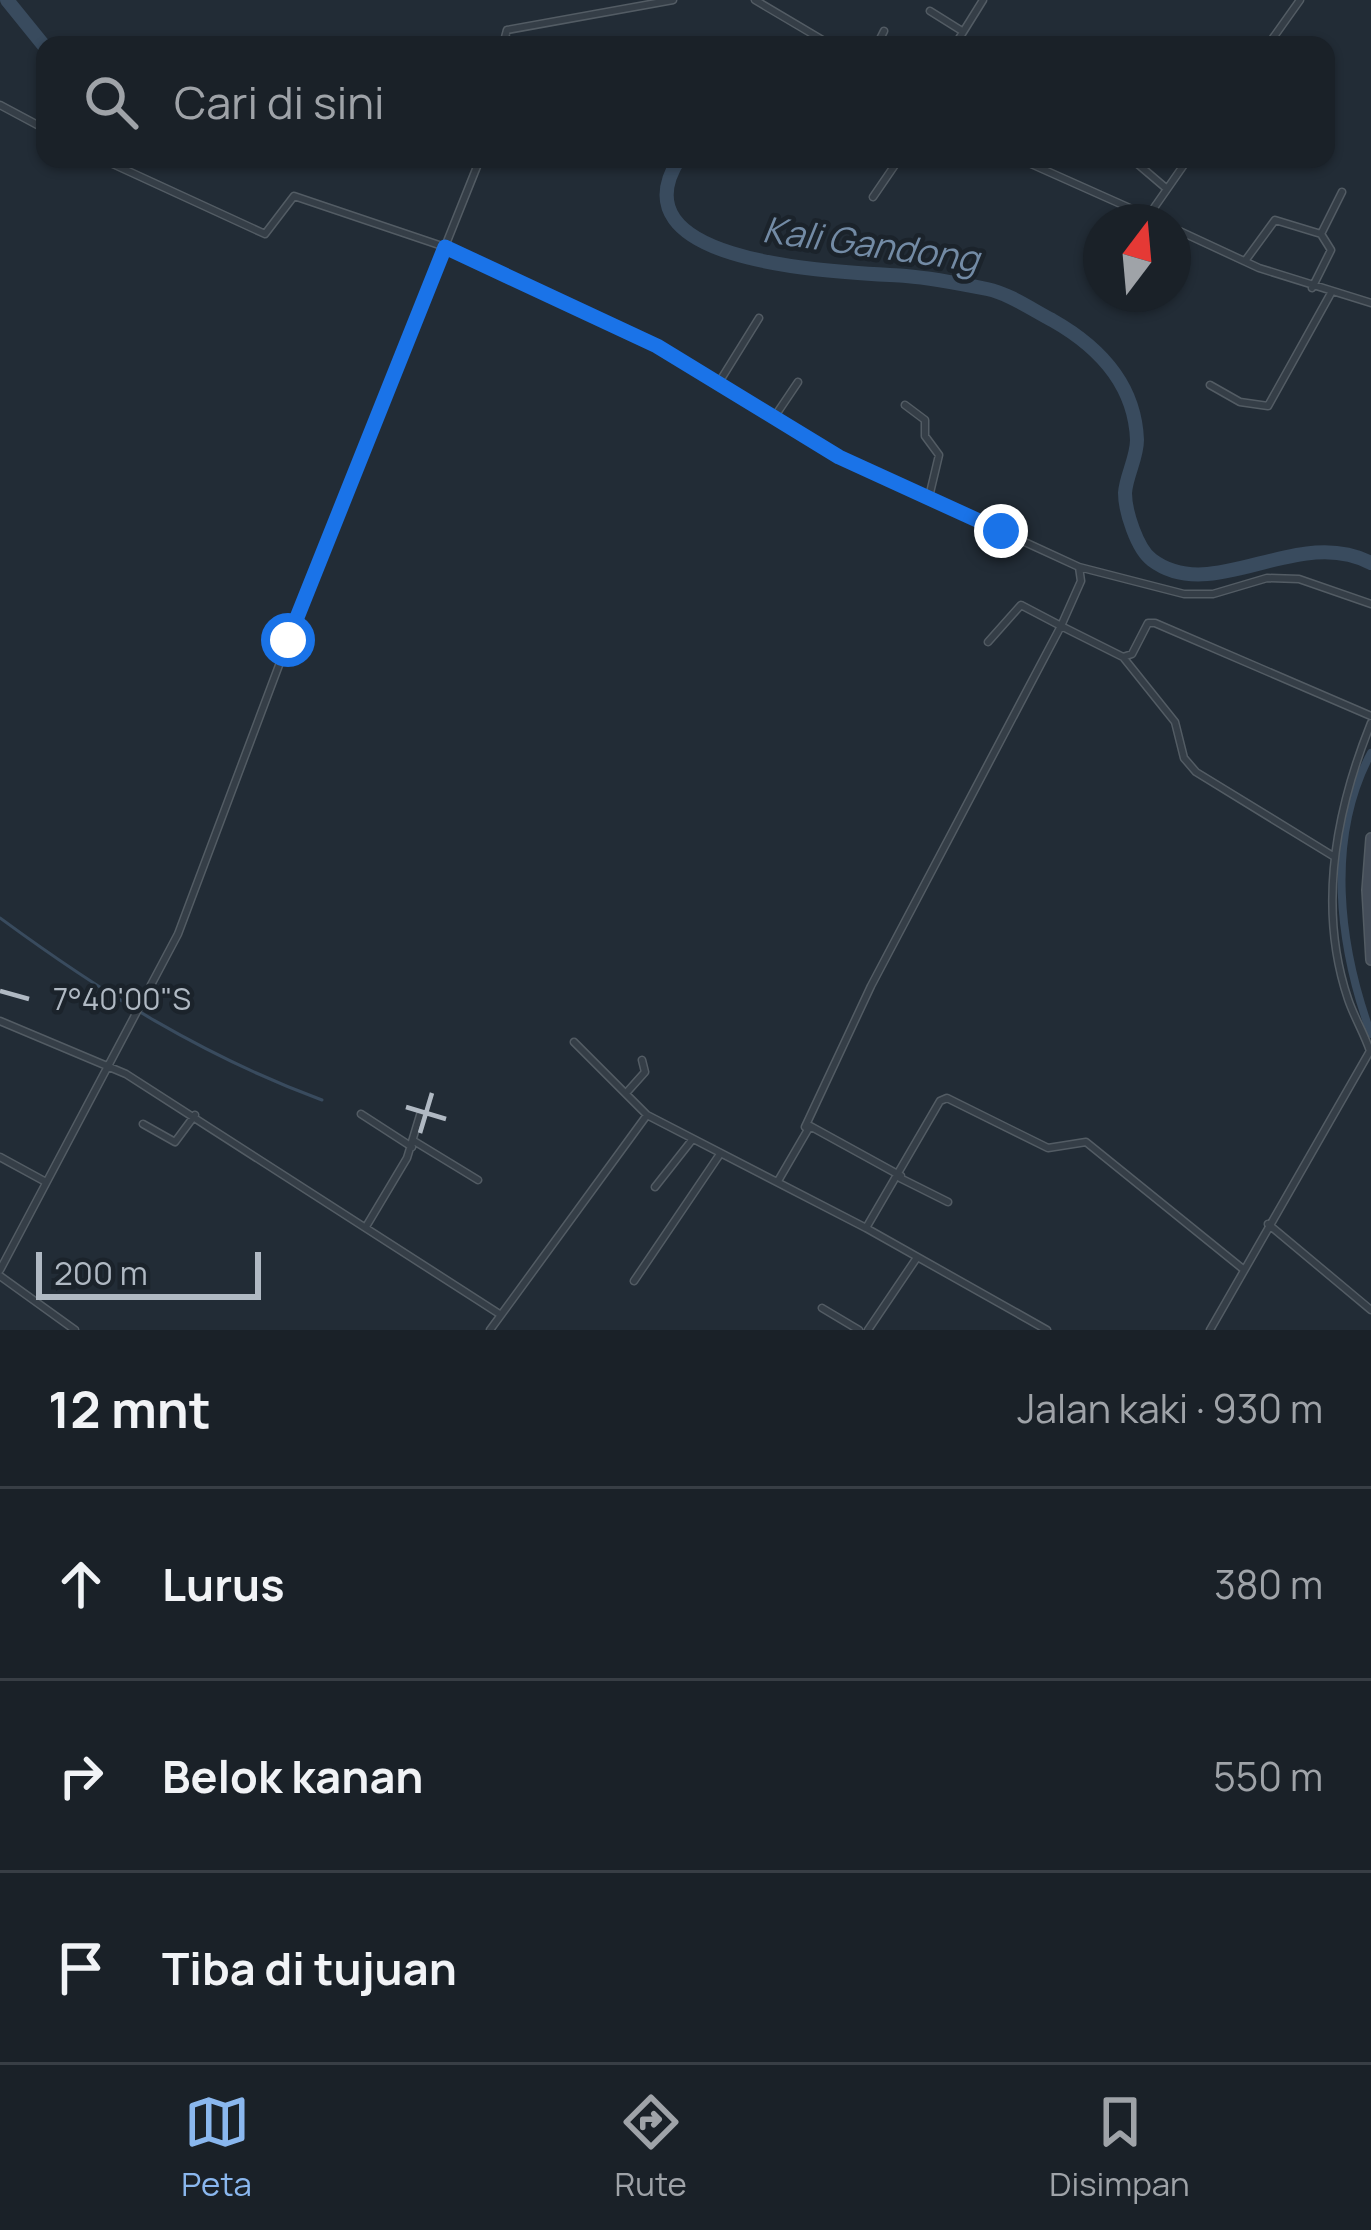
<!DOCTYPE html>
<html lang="id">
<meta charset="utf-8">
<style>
:root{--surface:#1a2128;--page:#272e34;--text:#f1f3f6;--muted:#9fa3a8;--line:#383e45;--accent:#8ab7ee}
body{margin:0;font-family:Manrope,sans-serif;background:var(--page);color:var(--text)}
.compass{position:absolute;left:1083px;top:204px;width:108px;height:108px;border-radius:50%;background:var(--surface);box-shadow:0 3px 9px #0004;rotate:16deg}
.scale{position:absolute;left:36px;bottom:30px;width:225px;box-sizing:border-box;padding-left:12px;border:6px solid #b0b9c3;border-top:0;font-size:33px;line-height:42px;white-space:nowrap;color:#b0b9c3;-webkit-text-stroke:9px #1b232b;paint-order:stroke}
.stop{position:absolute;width:36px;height:36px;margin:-27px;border:9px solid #1a73e8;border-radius:50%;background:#fff}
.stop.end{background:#1a73e8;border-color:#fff;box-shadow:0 3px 12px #0008}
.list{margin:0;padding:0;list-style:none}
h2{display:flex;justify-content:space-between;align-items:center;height:156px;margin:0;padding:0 48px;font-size:51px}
h2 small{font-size:39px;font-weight:400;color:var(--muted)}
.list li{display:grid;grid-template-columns:78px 1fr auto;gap:36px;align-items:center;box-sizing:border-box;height:192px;padding:0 48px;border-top:3px solid var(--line)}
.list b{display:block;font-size:45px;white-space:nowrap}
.list em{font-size:39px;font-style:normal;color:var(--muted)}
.icon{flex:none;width:66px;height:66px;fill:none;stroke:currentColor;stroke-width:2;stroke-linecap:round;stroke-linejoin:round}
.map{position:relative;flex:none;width:1371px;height:1330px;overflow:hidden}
.search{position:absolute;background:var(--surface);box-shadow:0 3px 9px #0004;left:36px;right:36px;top:36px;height:132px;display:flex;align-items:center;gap:30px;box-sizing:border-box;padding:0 42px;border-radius:24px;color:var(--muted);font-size:45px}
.sheet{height:732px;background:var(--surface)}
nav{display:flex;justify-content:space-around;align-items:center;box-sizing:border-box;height:168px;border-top:3px solid var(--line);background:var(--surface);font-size:33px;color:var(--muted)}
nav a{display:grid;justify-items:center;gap:6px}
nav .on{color:var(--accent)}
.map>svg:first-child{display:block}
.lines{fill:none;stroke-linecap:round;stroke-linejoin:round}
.stream{stroke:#394b5e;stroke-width:3}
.canal{stroke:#394b5e;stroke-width:8}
.river{stroke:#394b5e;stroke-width:14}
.street-casing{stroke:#535c64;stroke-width:9}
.secondary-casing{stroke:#535c64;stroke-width:12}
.street{stroke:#353e47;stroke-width:6}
.secondary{stroke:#444d59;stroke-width:9}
.route{stroke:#1a73e8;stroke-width:15}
.ticks{fill:none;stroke:#b0b9c3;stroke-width:4.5}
.labels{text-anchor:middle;stroke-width:9;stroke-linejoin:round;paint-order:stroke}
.water-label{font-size:36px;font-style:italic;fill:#738ba5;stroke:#1b232b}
.ticks-label{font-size:30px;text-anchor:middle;fill:#b0b9c3;stroke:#1b232b;stroke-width:9;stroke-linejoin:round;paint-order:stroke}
</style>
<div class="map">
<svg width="1371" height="1330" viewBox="0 0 1371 1330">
<rect width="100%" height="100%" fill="#222c36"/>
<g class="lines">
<path class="stream" d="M0,918C102,993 203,1056 322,1100"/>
<path class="canal" d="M1371,753C1325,839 1339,946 1371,1034"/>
<path class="river" d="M7,0L45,47
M679,159C610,268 849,272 906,276C931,278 962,284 987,289C1010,294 1031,309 1052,320C1098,346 1135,384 1137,440C1137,458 1126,476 1125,493C1125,511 1137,549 1152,560C1213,606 1298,524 1371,563"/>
<defs>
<path id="street" d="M755,0L831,45
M930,11L962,31
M503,45L507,30L673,0
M877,45L884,31
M955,45L983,0
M1268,45L1300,0
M0,105L45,129
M102,159L265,234L294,196L445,247L657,346L840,457L1079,567L1081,581L1061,626L1123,657L1132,654L1148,623H1155L1371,716
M1020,159L1161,222
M1133,160L1167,189
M873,197L899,159
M1149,215L1188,159
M1173,228L1259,268L1371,303
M1245,261L1275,220L1321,234L1342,192
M1312,288L1331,250L1321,234
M718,384L759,318
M1210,385L1240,402L1268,406L1331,293
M905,405L925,420V436L939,455L929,497
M773,419L798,382
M1079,567L1184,594H1213L1267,578L1299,579L1371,604
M1123,657L1175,722L1184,758L1196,772L1333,856
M0,1021L126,1074L501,1315
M574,1042L647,1115
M628,1091L645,1072L642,1060
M361,1114L412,1147
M143,1124L175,1142L195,1115
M805,1127L871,986L1061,626L1021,605L988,642
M414,1141L478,1180
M0,1157L44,1181
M900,1178L948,1202
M778,1181L810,1126L901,1176
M655,1187L692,1140
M1268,1224L1371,1310
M367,1225L407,1158L420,1115
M866,1228L940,1101L947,1098L1048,1148L1086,1142L1243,1269
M0,1270L178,934L302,604L480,159
M0,1276L75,1330
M634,1281L720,1154
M822,1308L859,1330
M490,1330L647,1115L866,1228L1047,1330
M868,1330L916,1259
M1210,1330L1370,1051C1364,1033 1354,1017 1348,999C1317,907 1336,810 1371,723"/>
<path id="secondary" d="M1371,838L1367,890L1371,960"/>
</defs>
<use href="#street" class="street-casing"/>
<use href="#secondary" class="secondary-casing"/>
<use href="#street" class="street"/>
<use href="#secondary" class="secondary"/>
</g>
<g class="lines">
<path class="route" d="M288,640L445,247L657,346L839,457L1001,531"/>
</g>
<path class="ticks" d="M0,991L29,999M406,1107L446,1119M420,1133L432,1093"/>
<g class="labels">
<g class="water-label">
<text transform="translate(871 244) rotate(8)" y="13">Kali Gandong</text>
</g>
</g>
<g class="ticks-label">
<text x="122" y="1010">7°40'00"S</text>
</g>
</svg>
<svg class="compass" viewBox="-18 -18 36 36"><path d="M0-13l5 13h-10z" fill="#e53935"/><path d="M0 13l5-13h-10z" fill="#9fa3a8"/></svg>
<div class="scale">200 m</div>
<div class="stop" style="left:288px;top:640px"></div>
<div class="stop end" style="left:1001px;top:531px"></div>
<div class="search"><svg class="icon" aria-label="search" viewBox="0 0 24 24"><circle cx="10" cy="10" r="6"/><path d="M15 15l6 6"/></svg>Cari di sini</div>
</div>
<section class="sheet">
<h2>12 mnt<small>Jalan kaki · 930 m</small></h2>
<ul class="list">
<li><svg class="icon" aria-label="ahead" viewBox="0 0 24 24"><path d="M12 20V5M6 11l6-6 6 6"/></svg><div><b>Lurus</b></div><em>380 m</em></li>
<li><svg class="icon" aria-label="right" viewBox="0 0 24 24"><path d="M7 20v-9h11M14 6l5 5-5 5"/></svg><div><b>Belok kanan</b></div><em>550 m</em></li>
<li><svg class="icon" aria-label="arrive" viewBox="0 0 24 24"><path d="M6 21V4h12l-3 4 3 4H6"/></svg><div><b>Tiba di tujuan</b></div></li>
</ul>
</section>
<nav>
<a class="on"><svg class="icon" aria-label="map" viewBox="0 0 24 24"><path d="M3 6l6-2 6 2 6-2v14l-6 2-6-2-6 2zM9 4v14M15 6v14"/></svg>Peta</a>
<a><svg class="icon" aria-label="directions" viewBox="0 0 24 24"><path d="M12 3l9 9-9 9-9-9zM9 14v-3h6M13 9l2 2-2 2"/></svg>Rute</a>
<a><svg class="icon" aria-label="saved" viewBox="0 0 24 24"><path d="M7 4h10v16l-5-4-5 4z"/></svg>Disimpan</a>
</nav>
